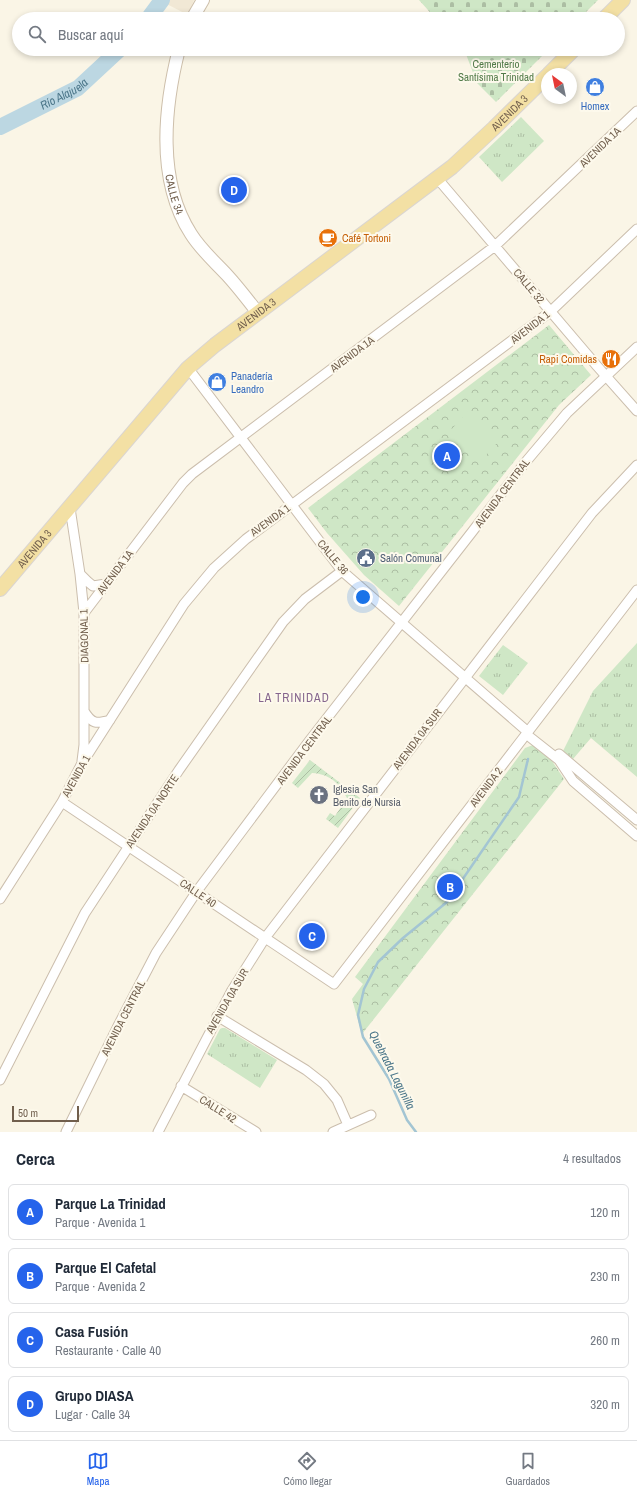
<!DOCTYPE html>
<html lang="es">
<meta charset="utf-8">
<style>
:root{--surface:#fff;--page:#f2f2f3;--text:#1f2937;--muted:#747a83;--line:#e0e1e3;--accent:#2563eb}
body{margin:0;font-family:"Archivo Narrow",sans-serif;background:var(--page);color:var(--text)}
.compass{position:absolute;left:541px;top:68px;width:36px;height:36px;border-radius:50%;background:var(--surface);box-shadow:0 2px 6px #0003;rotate:327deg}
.scale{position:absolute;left:12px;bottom:10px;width:67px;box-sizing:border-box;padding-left:4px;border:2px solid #715f4d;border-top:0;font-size:11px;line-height:14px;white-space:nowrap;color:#715f4d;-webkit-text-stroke:3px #fdf9ec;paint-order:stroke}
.you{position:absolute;left:363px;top:597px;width:14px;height:14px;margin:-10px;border:3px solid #fff;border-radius:50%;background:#1a73e8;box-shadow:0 0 0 6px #1a73e833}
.badge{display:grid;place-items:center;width:26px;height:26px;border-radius:50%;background:var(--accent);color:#fff;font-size:13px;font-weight:700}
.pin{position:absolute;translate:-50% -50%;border:2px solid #fff;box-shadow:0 1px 4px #0006}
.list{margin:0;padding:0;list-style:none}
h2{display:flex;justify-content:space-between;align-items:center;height:52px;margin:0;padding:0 16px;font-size:17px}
h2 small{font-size:13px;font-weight:400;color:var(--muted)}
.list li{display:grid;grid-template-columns:26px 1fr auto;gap:12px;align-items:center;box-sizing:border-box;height:56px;margin:0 8px 8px;padding:0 8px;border:1px solid var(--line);border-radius:6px}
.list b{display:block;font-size:15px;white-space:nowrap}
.list p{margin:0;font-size:13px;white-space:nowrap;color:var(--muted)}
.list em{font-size:13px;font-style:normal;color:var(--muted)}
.icon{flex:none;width:22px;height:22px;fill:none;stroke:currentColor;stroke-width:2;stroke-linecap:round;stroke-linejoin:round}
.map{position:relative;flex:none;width:637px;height:1132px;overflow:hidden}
.search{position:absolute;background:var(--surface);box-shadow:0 2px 6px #0003;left:12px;right:12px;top:12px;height:44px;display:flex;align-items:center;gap:10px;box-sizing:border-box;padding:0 14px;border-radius:22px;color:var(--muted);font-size:15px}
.sheet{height:308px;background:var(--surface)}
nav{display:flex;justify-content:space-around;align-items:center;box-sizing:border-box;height:56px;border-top:1px solid var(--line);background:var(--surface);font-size:11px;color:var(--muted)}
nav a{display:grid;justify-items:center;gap:2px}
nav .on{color:var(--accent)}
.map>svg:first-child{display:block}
.residential{fill:#f1e8d5}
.grass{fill:url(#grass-tufts)}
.cemetery{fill:url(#cemetery-stones)}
.park{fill:url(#park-crowns)}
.garden{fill:url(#garden-furrows)}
.pitch{fill:#cfe7c6}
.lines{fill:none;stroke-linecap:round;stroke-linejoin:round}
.stream{stroke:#a3c5d3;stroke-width:2.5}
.river{stroke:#bcd7e2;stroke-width:16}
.street-casing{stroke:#cbbead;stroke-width:11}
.secondary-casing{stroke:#cdbfab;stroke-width:14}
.primary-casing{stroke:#dad5d1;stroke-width:16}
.street{stroke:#fff;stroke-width:9}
.secondary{stroke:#fff;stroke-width:12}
.primary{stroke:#f3e0a4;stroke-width:14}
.labels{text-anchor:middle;stroke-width:4;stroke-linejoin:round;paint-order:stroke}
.park-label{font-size:11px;fill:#527b49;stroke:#fdf9ec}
.shop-label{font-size:11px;fill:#366cbe;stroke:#fdf9ec}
.street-label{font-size:11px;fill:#715f4d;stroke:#fdf9ec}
.food-label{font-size:11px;fill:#c56008;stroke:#fdf9ec;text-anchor:start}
.service-label{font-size:11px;fill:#4e5e75;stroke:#fdf9ec;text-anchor:start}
.worship-label{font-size:11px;fill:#5b616d;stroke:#fdf9ec;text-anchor:start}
.water-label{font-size:12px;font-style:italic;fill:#4c778a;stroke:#fdf9ec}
.neighbourhood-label{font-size:12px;letter-spacing:1px;fill:#85658d;stroke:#fdf9ec}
</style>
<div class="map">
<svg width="637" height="1132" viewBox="0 0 637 1132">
<defs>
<pattern id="grass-tufts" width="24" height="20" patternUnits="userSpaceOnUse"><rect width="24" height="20" fill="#cfe7c6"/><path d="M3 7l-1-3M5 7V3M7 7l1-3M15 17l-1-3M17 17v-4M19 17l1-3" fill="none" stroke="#acbea3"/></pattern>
<pattern id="cemetery-stones" width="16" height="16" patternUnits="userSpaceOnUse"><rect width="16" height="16" fill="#cfe7c6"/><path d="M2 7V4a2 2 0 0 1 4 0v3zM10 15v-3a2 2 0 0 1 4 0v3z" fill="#acbea3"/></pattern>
<pattern id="park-crowns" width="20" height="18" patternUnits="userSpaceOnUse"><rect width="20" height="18" fill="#cfe7c6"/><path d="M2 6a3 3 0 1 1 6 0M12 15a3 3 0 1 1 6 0" fill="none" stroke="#acbea3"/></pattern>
<pattern id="garden-furrows" width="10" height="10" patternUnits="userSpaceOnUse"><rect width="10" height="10" fill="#cfe7c6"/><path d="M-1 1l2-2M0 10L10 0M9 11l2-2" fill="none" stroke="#acbea3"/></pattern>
</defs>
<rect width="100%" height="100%" fill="#faf5e6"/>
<path class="residential" d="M159,0H194L188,15Z"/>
<path class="grass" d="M521,117L544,141L502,182L479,157Z
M637,643V777L591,738L573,759L563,751L593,691Z
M503,645L528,663L503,695L479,676Z
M222,1028H225L277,1060L260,1088L207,1054L220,1029Z"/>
<path class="cemetery" d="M419,0H598L579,19H436Z
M464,49H549L496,102L477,83Z"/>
<path class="park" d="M549,325L591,375L559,405L399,606L364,575L327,533L308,508Z
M533,745L552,761L564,779L362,1034L352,999L363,984L355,977L525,748Z"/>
<path class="garden" d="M310,760L360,798L338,828L326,819L330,813L335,816L347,798C339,783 330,774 312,773L298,788L292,783Z"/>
<path class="pitch" d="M468,411L499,441L481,460L450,431Z"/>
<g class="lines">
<path class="stream" d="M416,1132L407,1120L389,1079L363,1037L358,1015L364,989L378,962L403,938L447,902L519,797L528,759"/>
<g class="river">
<path d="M148,19L162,0"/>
<path id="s1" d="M0,127L78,88L120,49"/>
</g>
<defs>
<path id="street" d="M437,178L597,366L637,411
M188,368L342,571L528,732
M70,508L80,574L84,613V745L82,761
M80,574L87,581L93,586L106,584
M84,613L183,483L192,474L495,246L637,111
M84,711C92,724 96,724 110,720
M526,734L559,760L573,781L637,836
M559,754L637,820
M62,802L334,984L637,590
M0,899L62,802L81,765L184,604L214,568L246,539L550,312L637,229
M217,1016L306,1070L324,1084L337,1100L348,1125
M0,1080L85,913L179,770L283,622L305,599L342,571
M181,1086L256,1132
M66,1132L119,1024L156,953L197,891L310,740L472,532L524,464L567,413L637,347
M158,1132L231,992L265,938L592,513L637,465
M333,1132L371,1115"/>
<g id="secondary">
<path d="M192,19L203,0"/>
<path id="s2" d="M179,49C164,108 157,181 191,234C201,250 215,262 227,275C238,287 248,300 258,313"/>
</g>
<g id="primary">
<path d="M604,19L623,0"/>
<path d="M549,74L574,49"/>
<path id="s3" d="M0,589L188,368L215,345L452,167L494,128L547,76"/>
</g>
</defs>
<use href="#street" class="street-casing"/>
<use href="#secondary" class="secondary-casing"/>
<use href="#primary" class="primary-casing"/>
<use href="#street" class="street"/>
<use href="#secondary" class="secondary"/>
<use href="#primary" class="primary"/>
</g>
<defs>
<symbol id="shop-disc" viewBox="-11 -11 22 22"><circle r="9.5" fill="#3f7fe0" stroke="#fdf9ec"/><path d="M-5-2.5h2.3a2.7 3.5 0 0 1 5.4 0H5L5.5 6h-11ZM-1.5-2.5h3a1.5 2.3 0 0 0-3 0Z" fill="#fff"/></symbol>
<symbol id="cafe-disc" viewBox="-11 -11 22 22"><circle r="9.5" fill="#e8710a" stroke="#fdf9ec"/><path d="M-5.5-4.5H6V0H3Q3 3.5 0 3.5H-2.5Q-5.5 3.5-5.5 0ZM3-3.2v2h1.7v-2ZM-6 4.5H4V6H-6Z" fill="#fff"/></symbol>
<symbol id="restaurant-disc" viewBox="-11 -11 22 22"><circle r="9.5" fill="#e8710a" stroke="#fdf9ec"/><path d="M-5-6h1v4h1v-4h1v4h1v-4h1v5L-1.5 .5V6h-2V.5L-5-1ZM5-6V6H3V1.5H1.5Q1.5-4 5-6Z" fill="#fff"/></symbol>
<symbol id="civic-disc" viewBox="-11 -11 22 22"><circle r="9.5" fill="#5c6f8a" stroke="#fdf9ec"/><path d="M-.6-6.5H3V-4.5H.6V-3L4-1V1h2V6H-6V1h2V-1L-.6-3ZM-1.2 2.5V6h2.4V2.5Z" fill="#fff"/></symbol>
<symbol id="church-disc" viewBox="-11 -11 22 22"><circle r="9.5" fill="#6b7280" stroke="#fdf9ec"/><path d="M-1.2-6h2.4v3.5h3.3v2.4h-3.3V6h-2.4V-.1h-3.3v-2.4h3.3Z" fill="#fff"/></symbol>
</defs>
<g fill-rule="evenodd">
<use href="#shop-disc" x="584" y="76" width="22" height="22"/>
<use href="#cafe-disc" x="317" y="227" width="22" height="22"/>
<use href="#restaurant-disc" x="600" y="348" width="22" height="22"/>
<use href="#shop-disc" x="206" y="371" width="22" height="22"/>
<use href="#civic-disc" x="355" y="547" width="22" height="22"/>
<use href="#church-disc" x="308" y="784" width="22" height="22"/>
</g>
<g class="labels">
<g class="park-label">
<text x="496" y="68">Cementerio<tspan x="496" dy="13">Santísima Trinidad</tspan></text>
</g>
<g class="shop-label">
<text x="595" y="110">Homex</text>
<text x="231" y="380" text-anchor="start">Panadería<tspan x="231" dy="13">Leandro</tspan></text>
</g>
<g class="street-label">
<text dy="4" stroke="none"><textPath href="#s3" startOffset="701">AVENIDA 3</textPath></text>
<text transform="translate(600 147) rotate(-44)" y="4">AVENIDA 1A</text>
<text dy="4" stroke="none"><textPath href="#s2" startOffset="147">CALLE 34</textPath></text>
<text transform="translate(529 286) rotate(50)" y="4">CALLE 32</text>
<text dy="4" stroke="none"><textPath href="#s3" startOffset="377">AVENIDA 3</textPath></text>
<text transform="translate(530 327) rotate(-38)" y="4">AVENIDA 1</text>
<text transform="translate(352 354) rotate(-37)" y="4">AVENIDA 1A</text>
<text transform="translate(502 493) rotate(-53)" y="4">AVENIDA CENTRAL</text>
<text transform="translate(270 520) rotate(-36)" y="4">AVENIDA 1</text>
<text dy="4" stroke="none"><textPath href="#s3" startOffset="53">AVENIDA 3</textPath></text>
<text transform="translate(333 557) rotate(50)" y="4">CALLE 36</text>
<text transform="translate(115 572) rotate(-53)" y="4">AVENIDA 1A</text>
<text transform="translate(84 636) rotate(-91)" y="4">DIAGONAL 1</text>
<text transform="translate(417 739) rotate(-53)" y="4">AVENIDA 0A SUR</text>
<text transform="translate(304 750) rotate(-53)" y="4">AVENIDA CENTRAL</text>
<text transform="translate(76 776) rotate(-61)" y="4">AVENIDA 1</text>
<text transform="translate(486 787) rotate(-53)" y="4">AVENIDA 2</text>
<text transform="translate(152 811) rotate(-56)" y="4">AVENIDA 0A NORTE</text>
<text transform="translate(198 893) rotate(34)" y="4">CALLE 40</text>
<text transform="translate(227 1001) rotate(-60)" y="4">AVENIDA 0A SUR</text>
<text transform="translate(123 1018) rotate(-63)" y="4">AVENIDA CENTRAL</text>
<text transform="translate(218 1109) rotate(32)" y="4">CALLE 42</text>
</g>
<g class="food-label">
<text x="342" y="242">Café Tortoni</text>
<text x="597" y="363" text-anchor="end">Rapi Comidas</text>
</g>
<g class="service-label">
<text x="380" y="562">Salón Comunal</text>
</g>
<g class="worship-label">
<text x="333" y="793">Iglesia San<tspan x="333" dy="13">Benito de Nursia</tspan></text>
</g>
<g class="water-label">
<text dy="4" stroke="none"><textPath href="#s1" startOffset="72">Río Alajuela</textPath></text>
<text transform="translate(392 1070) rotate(63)" y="4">Quebrada Lagunilla</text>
</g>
<g class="neighbourhood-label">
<text x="294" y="702">LA TRINIDAD</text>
</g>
</g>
</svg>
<svg class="compass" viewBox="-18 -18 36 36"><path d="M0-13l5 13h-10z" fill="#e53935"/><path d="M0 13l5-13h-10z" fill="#747a83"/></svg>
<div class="scale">50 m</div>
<div class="you"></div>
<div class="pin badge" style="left:447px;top:456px">A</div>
<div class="pin badge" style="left:450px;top:887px">B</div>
<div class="pin badge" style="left:312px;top:936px">C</div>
<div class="pin badge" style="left:234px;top:190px">D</div>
<div class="search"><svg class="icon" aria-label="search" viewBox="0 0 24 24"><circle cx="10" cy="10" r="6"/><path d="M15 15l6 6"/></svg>Buscar aquí</div>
</div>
<section class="sheet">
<h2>Cerca<small>4 resultados</small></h2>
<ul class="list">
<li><span class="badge">A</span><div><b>Parque La Trinidad</b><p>Parque · Avenida 1</p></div><em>120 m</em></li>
<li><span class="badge">B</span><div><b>Parque El Cafetal</b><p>Parque · Avenida 2</p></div><em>230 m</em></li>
<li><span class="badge">C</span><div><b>Casa Fusión</b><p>Restaurante · Calle 40</p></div><em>260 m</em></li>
<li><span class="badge">D</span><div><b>Grupo DIASA</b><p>Lugar · Calle 34</p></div><em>320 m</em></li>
</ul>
</section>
<nav>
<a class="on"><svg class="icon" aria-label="map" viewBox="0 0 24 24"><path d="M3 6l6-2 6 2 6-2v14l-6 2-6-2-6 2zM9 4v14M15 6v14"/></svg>Mapa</a>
<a><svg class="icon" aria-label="directions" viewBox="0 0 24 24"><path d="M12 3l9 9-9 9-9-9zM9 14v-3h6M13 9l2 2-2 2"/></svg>Cómo llegar</a>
<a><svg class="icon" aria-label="saved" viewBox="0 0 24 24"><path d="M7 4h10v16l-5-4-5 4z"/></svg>Guardados</a>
</nav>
